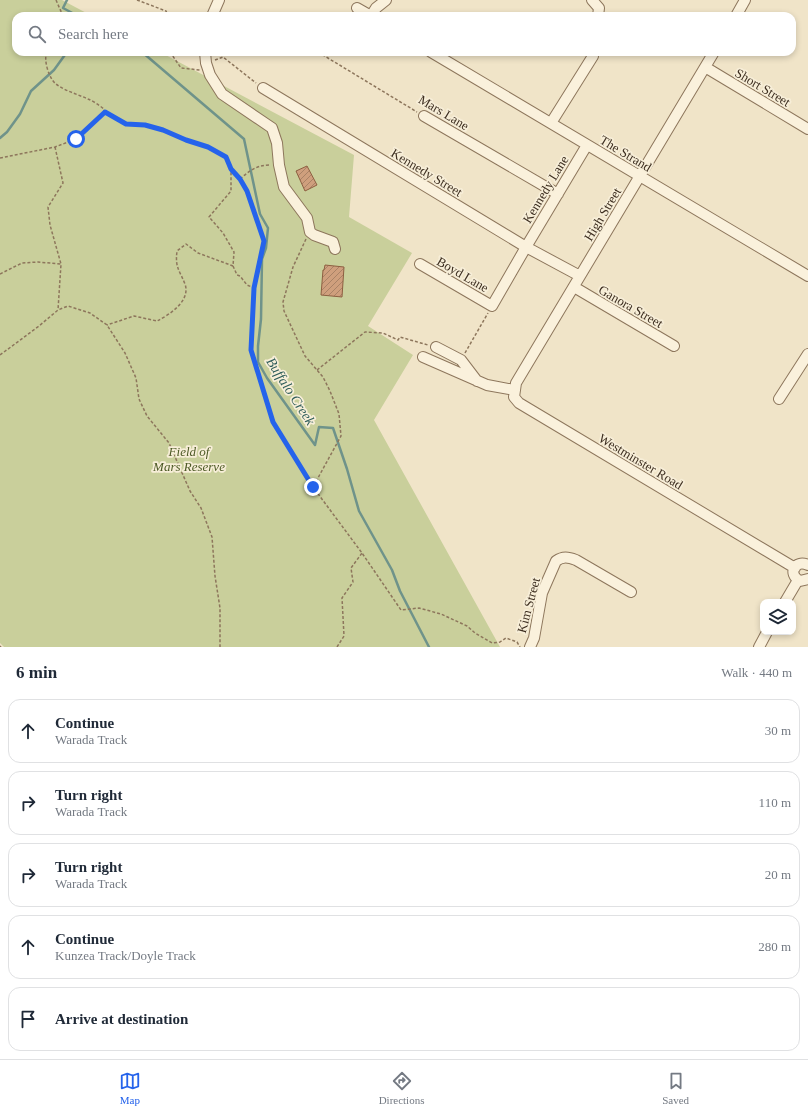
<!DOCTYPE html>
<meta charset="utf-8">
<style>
:root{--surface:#fff;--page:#f2f2f3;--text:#1f2937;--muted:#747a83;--line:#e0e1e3;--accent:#2563eb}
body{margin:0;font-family:"Times New Roman",serif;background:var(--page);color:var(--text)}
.controls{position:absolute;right:12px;bottom:12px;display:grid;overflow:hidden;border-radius:8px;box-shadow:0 2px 6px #0003}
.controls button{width:36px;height:36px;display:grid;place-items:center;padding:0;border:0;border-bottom:1px solid var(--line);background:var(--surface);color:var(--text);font:20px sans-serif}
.stop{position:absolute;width:12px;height:12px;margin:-9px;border:3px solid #2563eb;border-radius:50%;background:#fff}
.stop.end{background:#2563eb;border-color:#fff;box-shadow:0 1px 4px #0008}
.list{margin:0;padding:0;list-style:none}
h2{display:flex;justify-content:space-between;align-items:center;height:52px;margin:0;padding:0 16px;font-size:17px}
h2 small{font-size:13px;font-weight:400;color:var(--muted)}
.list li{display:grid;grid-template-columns:26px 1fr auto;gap:12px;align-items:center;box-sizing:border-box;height:64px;margin:0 8px 8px;padding:0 8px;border:1px solid var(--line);border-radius:12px}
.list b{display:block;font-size:15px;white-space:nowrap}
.list p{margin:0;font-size:13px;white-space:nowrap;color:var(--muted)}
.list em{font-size:13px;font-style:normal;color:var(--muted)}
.icon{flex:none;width:22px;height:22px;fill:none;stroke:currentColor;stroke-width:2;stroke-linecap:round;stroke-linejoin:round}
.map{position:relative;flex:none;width:808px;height:647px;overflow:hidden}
.search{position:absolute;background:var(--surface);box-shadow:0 2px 6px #0003;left:12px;right:12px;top:12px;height:44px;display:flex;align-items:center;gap:10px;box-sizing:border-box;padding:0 14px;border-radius:12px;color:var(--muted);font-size:15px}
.sheet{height:412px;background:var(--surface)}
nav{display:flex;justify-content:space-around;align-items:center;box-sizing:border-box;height:56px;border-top:1px solid var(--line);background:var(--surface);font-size:11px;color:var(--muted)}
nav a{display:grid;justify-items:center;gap:2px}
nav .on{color:var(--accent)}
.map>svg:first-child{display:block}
.park{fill:#c9cf9b}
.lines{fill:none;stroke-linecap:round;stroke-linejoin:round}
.stream{stroke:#6f938a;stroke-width:2.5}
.building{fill:url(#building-hatch);stroke:#8d5f41}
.minor-casing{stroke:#8d765c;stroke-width:12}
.path{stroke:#8d765c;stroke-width:1.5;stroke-dasharray:3 2;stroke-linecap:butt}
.minor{stroke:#faf1dc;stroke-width:10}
.route{stroke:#2563eb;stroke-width:5}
.labels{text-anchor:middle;stroke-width:3.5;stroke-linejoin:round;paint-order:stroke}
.street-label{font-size:13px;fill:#3d2e20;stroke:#f7eed8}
.park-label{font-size:13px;font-style:italic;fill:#4d5a26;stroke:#f7eed8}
.water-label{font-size:14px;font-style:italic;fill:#2f5d5a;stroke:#f7eed8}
</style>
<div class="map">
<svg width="808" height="647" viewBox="0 0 808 647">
<defs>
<pattern id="building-hatch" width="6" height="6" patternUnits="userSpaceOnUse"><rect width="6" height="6" fill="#cf9f7d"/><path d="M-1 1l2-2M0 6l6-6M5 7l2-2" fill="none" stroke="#a98266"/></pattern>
</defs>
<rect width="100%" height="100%" fill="#f0e4c8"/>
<path class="park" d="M0,0H62L92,16H16V52H160L354,155L349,217L412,253L368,326L413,355L374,420L500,647H4L0,643Z"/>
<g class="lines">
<path class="stream" d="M67,0L63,8L78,16
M87,16H93
M142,52L244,139L260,214L268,228L266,248L262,259L261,319L258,346V362L267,378L315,445L319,427L333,428L347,469L359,511L392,570L400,591L429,647
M0,138L7,132L20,114L31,91L54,70L67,52"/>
</g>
<path class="building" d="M307,166L317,185L305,191L296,171Z
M325,265L344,267L342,297L321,295L323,270H324Z"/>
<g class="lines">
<defs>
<path id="minor" d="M592,0L599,8L598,16
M357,8L371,16
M212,16L219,0
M371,16L376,8L386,0
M736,16L745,0
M205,52L206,63L210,75L222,94L272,128L277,143L279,165L284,187L307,218L310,232L314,235L333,242L335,249
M431,52L808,276
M714,52L516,383L514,397L519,403L795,568
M705,67L808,129
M263,88L526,247L580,276
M424,116L558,194
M551,123L593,56V52
M420,264L492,306L526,247L587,145
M574,287L674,346
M436,347L461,360L477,381
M423,357L487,385L514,390
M779,399L808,354
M808,565C795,559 787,574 800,581L808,579
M785,602L798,580
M530,647L534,638L542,593L556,561C563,556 568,557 576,560L631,592
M759,647L767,632"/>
</defs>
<use href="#minor" class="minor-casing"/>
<path class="path" d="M56,0L63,16
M137,0L166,11L168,16
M47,52C43,59 49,79 56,84C65,91 77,94 88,99C93,101 99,105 104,109V111
M170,52L181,68L200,70
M318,52L417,112
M215,60L223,57L256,83
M55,147L63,183L48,207L50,225L61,264L58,310
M0,158L55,147L76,139L105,112L126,124L145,125L163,130L186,140L208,147L226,157L231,169V191L209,217L223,233L234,252L233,266L198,253L186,244L177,251C175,268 179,269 185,284C191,301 169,315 157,321L134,316L107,325
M231,169L240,179L247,191L264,241L254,288L251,350L273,422L313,487L362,553L401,610L419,608L441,614L467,626L475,633L492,643L500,642L506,638L517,642L520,647
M240,179C249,171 257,165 269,165
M306,239L293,267L283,302L284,311L305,356L323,377L330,391L339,414L341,436L313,487
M233,266L237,275L240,276L247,285L254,288
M0,274L22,263L38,262L61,264
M465,353L488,313
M0,355L39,326L58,310L68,306L90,313L107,325L125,353L136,378L139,399L147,416L169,443L190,491L201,508L212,537L215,576L220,608V647
M317,370L365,332L383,333L398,340L400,337L428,345
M0,646L1,647
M337,647L344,636L342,598L353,582L351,568L362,553"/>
<use href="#minor" class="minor"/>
</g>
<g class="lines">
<path class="route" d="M76,139L105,112L126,124L145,125L163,130L186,140L208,147L226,157L231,169L240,179L247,191L264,241L254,288L251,350L273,422L313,487"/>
</g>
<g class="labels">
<g class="street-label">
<text transform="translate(763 87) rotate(31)" y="5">Short Street</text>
<text transform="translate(444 112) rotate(31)" y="5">Mars Lane</text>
<text transform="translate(626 153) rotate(31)" y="5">The Strand</text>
<text transform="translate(427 172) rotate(31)" y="5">Kennedy Street</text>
<text transform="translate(545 189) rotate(-59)" y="5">Kennedy Lane</text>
<text transform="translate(602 214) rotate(-59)" y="5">High Street</text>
<text transform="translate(463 274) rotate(30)" y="5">Boyd Lane</text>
<text transform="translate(631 306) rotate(30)" y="5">Ganora Street</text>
<text transform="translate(641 461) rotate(31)" y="5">Westminster Road</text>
<text transform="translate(528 605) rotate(-75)" y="5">Kim Street</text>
</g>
<g class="park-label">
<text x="189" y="456">Field of<tspan x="189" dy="15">Mars Reserve</tspan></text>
</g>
<g class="water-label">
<text transform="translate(291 391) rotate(57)" y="5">Buffalo Creek</text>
</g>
</g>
</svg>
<div class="controls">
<button><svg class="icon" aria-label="layers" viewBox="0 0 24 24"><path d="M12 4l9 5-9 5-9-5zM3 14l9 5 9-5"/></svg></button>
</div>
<div class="stop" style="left:76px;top:139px"></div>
<div class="stop end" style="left:313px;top:487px"></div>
<div class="search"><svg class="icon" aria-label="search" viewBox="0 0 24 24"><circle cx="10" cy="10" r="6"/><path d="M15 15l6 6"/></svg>Search here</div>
</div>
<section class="sheet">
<h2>6 min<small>Walk · 440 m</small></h2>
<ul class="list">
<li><svg class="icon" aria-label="ahead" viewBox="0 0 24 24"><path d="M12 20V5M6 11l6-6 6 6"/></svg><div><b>Continue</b><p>Warada Track</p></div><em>30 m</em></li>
<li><svg class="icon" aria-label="right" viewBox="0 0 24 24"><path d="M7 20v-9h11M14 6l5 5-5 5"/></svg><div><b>Turn right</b><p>Warada Track</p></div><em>110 m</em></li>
<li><svg class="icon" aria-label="right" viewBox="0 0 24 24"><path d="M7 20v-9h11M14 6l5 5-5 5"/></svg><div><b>Turn right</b><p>Warada Track</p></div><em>20 m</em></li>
<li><svg class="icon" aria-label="ahead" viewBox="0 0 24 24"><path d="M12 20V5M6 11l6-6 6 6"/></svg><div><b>Continue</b><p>Kunzea Track/Doyle Track</p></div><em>280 m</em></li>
<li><svg class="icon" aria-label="arrive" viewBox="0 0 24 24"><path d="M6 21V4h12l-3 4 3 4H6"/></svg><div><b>Arrive at destination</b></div></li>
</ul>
</section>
<nav>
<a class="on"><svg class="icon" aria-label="map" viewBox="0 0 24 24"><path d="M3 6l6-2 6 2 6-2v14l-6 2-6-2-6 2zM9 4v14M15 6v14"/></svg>Map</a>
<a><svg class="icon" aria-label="directions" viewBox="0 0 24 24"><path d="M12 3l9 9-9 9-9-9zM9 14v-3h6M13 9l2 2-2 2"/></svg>Directions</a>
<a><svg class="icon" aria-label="saved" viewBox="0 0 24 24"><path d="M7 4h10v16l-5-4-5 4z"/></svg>Saved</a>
</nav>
